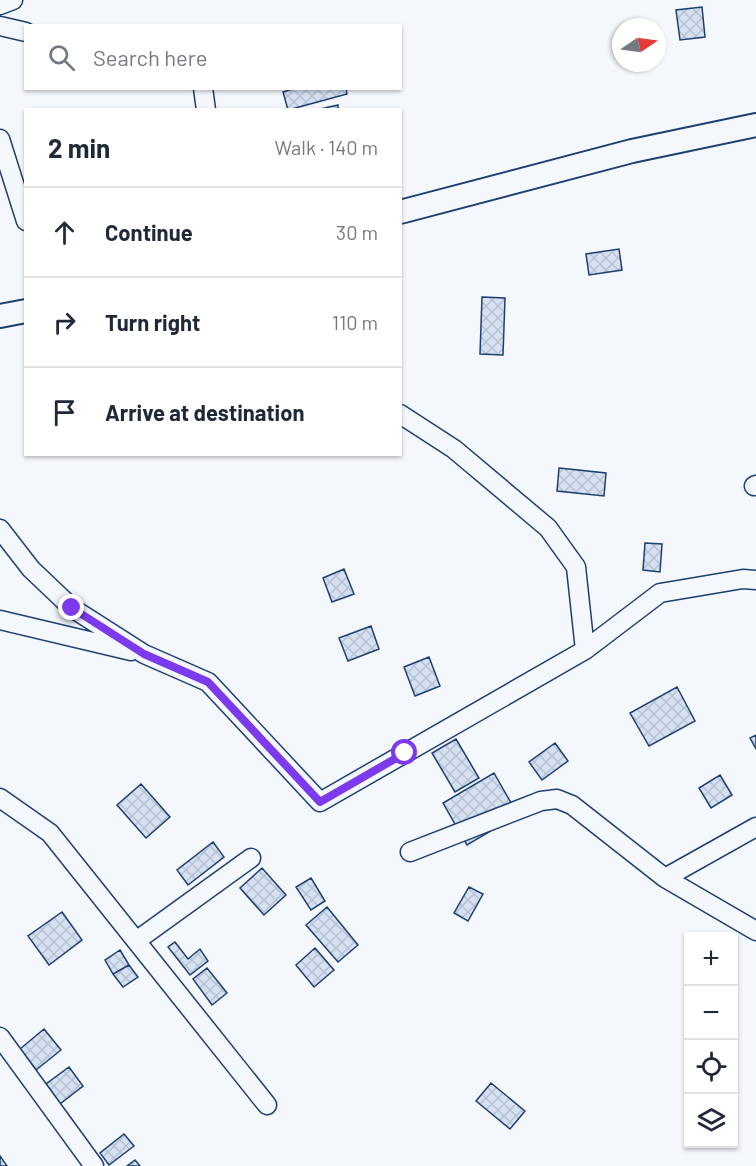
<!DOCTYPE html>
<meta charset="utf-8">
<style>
:root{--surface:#fff;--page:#f2f2f3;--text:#1f2937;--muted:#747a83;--line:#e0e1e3}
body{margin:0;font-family:Barlow,sans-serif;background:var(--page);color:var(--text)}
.controls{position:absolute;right:18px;bottom:18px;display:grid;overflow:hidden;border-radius:0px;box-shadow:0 2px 4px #0004}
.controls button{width:54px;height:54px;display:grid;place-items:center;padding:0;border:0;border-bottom:2px solid var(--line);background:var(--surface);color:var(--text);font:30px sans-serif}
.compass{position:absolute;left:612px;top:18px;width:54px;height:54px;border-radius:50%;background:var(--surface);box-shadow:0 2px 4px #0004;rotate:77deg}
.stop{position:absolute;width:18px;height:18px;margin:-14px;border:4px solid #7c3aed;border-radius:50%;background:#fff}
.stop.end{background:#7c3aed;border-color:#fff;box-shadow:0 2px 6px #0008}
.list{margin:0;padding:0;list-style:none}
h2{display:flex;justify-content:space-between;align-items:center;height:78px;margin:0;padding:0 24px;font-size:26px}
h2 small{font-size:20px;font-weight:400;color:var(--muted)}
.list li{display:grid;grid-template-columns:39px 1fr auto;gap:18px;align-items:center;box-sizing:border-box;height:90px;padding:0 24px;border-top:2px solid var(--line)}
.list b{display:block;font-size:22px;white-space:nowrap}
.list em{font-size:20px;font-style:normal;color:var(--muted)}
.icon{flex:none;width:33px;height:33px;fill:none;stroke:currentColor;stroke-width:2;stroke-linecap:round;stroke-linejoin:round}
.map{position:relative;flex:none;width:756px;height:1166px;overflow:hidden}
.search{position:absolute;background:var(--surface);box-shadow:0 2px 4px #0004;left:24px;top:24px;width:378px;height:66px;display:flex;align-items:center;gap:15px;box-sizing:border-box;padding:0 21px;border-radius:0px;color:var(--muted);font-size:22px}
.panel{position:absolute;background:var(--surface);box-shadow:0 2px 4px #0004;left:24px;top:108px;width:378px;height:348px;border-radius:0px}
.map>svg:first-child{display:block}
.building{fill:url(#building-cross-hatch);stroke:#1d3f73;stroke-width:1.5}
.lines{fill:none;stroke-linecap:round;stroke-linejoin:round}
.minor-casing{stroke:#1d3f73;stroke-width:21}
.tertiary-casing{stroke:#1d3f73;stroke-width:26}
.minor{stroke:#f4f7fb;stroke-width:18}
.tertiary{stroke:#f4f7fb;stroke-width:22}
.route{stroke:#7c3aed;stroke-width:8}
</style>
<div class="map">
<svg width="756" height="1166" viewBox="0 0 756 1166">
<defs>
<pattern id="building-cross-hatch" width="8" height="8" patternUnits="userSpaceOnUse" patternTransform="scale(1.5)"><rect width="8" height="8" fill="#d5e0f0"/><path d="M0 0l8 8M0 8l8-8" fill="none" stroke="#b6c1d1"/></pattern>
</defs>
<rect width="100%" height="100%" fill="#f4f7fb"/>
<path class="building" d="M702,7L705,37L680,40L676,10Z
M296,88H346L347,94L288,110L283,92Z
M338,105V110H316Z
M619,249L622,270L589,275L586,254Z
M482,297L505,298L503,355L480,354Z
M559,468L606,473L604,496L557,491Z
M645,543L662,544L660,572L643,570Z
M344,569L354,594L332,602L323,578Z
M371,626L379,649L348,661L339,638Z
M429,657L440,686L415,696L404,667Z
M677,687L695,721L649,746L630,713Z
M756,735V749L750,738Z
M456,739L479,778L455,792L432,753Z
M555,743L568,761L542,780L529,762Z
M494,773L518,815L467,845L443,803Z
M720,775L732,795L711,808L699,788Z
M141,784L170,817L146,838L117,805Z
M213,842L224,857L188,885L177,870Z
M262,868L286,895L264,915L240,888Z
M311,878L325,901L311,910L296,887Z
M469,887L483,894L468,921L454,913Z
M327,907L358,945L338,962L306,925Z
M62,912L82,940L49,965L28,936Z
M175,942L188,959L200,949L208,961L190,975L168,947Z
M315,948L334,970L314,987L296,965Z
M120,950L129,965L113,974L105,960Z
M129,965L138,977L123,987L113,974Z
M207,968L227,993L212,1005L193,979Z
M44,1029L61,1050L36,1070L20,1049Z
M69,1067L83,1086L60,1104L46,1084Z
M491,1083L525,1111L510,1129L476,1101Z
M124,1134L134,1146L109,1165L100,1153Z
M0,1156L7,1166H0Z
M135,1160L140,1166H127Z"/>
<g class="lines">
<defs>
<path id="minor" d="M0,5L13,0
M0,26L26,32
M203,88L206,110
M0,139L26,221
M400,414L454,449L548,528L576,567L585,650
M754,486L756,485
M0,529L31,569L72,608L144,654L208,682L320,802L585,650L660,593L743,579L756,580
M0,620L131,651
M0,798L50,833L267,1105
M410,852L541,801L557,799L572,805L665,878L756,931
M665,878L756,827
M136,941L251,858
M0,1037L94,1166"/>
<path id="tertiary" d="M400,212L632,151L756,125
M0,316L26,311"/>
</defs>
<use href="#minor" class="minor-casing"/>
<use href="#tertiary" class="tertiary-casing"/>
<use href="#minor" class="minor"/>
<use href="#tertiary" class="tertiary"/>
</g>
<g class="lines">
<path class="route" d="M72,608L144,654L208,682L320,802L405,753"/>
</g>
</svg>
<div class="controls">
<button>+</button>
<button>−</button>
<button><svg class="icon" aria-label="locate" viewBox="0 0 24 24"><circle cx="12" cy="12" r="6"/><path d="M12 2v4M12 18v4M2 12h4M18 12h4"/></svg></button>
<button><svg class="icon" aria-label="layers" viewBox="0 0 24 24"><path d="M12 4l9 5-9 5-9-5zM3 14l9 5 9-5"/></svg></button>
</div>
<svg class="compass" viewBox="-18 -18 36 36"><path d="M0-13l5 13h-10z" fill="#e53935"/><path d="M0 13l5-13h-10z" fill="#747a83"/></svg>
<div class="stop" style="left:405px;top:753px"></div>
<div class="stop end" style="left:72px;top:608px"></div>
<div class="search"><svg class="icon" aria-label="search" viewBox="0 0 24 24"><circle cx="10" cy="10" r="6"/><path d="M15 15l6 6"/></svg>Search here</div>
<section class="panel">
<h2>2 min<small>Walk · 140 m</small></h2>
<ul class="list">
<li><svg class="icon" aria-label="ahead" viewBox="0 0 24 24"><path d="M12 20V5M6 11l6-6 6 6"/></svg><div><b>Continue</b></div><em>30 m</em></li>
<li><svg class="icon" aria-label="right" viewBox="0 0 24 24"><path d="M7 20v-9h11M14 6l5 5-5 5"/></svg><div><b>Turn right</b></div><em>110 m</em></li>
<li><svg class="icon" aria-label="arrive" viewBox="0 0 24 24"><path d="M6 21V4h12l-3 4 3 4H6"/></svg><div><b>Arrive at destination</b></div></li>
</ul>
</section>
</div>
